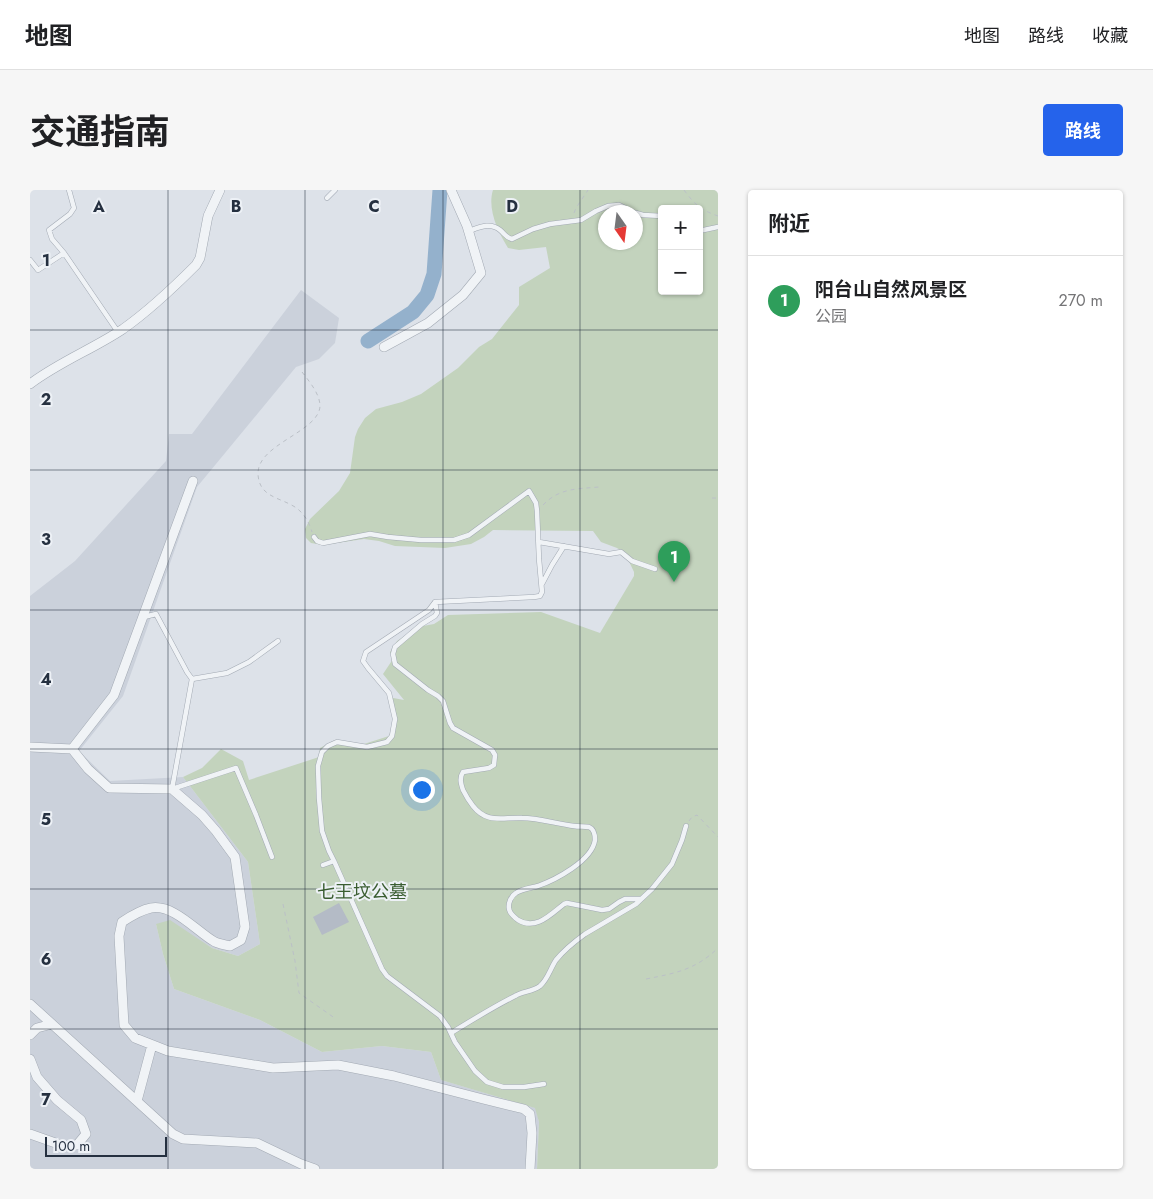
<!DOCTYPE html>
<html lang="zh">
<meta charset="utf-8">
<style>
:root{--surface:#fff;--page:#f6f6f6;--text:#202124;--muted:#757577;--line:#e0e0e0;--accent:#2563eb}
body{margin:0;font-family:Jost,"Noto Sans SC",sans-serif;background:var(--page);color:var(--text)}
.controls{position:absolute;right:15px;top:15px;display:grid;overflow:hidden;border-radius:5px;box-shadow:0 1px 4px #0004}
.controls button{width:45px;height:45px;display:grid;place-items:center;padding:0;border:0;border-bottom:1px solid var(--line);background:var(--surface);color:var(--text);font:25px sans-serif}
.compass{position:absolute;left:568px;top:15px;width:45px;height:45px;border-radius:50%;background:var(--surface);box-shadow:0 1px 4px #0004;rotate:166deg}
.scale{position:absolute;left:15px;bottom:12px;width:122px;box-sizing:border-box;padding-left:5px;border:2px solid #253040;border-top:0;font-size:14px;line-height:18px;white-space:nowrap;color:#253040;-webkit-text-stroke:4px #edf1f6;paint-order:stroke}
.you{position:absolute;left:391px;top:599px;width:18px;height:18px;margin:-12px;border:4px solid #fff;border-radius:50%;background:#1a73e8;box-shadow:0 0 0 8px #1a73e833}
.badge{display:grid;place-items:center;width:32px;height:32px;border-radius:50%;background:var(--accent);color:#fff;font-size:16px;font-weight:700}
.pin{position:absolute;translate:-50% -41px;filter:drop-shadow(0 1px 2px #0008)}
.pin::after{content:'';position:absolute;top:26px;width:18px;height:15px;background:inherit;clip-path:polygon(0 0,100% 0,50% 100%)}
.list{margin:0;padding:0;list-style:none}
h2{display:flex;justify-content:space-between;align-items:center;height:65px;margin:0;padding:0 20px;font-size:21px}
h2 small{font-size:16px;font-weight:400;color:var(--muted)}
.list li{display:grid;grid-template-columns:32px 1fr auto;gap:15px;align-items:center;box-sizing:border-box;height:90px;padding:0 20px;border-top:1px solid var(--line)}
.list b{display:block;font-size:19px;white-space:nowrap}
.list p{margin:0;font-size:16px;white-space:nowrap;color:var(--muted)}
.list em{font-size:16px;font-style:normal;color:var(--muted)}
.map{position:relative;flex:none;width:688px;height:979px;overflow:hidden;border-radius:5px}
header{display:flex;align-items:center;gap:30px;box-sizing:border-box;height:70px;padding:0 25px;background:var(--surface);border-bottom:1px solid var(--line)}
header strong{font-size:24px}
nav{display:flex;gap:28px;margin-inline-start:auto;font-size:18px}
.intro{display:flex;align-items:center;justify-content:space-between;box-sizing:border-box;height:120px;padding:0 30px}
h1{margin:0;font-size:35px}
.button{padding:12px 22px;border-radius:5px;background:var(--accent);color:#fff;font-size:18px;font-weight:700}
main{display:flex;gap:30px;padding:0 30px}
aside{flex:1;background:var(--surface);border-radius:5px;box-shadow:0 1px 4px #0004}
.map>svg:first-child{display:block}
.built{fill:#cbd1db}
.green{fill:#c3d3bd;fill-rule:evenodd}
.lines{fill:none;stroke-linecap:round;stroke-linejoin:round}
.river{stroke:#94b1cc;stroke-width:15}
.building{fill:#b4bbc6}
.service-casing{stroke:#a2a9b3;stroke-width:5.5}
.minor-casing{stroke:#a2a9b3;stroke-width:10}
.path{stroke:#bbc0c7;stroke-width:1;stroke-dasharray:4 4;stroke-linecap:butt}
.service{stroke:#f0f3f6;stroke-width:4.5}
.minor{stroke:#f0f3f6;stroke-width:9}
.grid{fill:none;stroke:#253040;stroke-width:1;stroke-opacity:0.55}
.labels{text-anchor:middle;stroke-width:4;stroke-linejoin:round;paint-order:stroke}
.park-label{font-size:18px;fill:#3a5d31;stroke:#edf1f6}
.grid-label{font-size:16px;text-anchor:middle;font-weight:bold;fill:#253040;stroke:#edf1f6;stroke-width:4;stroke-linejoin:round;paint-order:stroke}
</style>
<header>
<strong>地图</strong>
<nav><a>地图</a><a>路线</a><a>收藏</a></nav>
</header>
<div class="intro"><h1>交通指南</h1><a class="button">路线</a></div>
<main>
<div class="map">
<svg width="688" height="979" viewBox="0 0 688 979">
<rect width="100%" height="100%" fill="#dde2e9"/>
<path class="built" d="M271,100L309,128L305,153L289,169L266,177L167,297L93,506L49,561L80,591L153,587L218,672L230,754L208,766L182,758L161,745L126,734L133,764L144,799L230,830L292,862L352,856L401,862L411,890L506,918L509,932L507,979H0V406L45,371L136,271L139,244H162Z"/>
<path class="green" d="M463,0H688V979H507L509,932L505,918L411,890L401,862L352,856L292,862L230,830L144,799L133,764L126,734L140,730L182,758L208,766L230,754L218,672L153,587L172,578L191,559L213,571L219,590L289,567L290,558L305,550L334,554L359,546L364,532L358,507L374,510L353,484L363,469L360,462L367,451L381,442L393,436L404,434L418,425L511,422L570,443L604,386V382L595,363L587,358L571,352L563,341L463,340L454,347L441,354L415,358L365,356L349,351L334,349L293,355L281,353L276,348L275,339L280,329L309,301L320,283L325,247L328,239L335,228L346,219L372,212L391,204L428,178L449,157L462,149L489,115V97L520,78L516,57L489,60L478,58C468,42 457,19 463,0ZM632,19H669V101H632ZM576,22H606V52H576Z"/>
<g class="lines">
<path class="river" d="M338,151L383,122L397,105L404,84L410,0"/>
</g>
<path class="building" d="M309,713L319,732L292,745L283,727Z"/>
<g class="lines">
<defs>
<path id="service" d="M297,8L305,0
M606,23L613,25L632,26
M439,41C450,37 460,32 470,40C475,44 475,47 482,49L503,39L520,34L551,30L566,21L578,16L589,15L603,22
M669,41L688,37
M34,63L22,49L19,40L40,24L44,18L39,0
M0,70L8,80L34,63L88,142
M284,347L287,351L293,353L340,344L358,347L391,350H424L439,345L499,301L506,313L507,321L509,369L512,402L510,406L504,407L405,412L399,420L336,462L333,471L338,478L359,503L365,529L362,546L357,552L337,557L307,552L298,556L292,562L288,576L289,608L292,641L299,661L304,671
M509,352L579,364L591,362L602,371L625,379
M512,394L522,375L534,356
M405,412L407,423L405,426L392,434L365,457L363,464L365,474L398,500L408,506L413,511L420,533L423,538L462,560L465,565L464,575L459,578L433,582C429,588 431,594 433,600C436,606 439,611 443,616C457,634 472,627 492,628C509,628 527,634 544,636C549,637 555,636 559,637C564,639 565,645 565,650C562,671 525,690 508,696C501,698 492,699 486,703C481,706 478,713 479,719C480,724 484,727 488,730C506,741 521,724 534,714L537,713L572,720L579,719L589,712L595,709H611
M114,427L126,424L157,482L162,489
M242,667L226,625L206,578L142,599L162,489L197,483L219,472L248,451
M293,675L304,671L352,779L357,786L410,826L418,837L425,852L445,881L457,892L473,897H494L514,894
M421,843C442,830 463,817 485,806C493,801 502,802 510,796C518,789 520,779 526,770C534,760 544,752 555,744L606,714L622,699L642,674L652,650L656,636"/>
<path id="minor" d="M354,157L398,133L433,105L451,83L437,36L421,0
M0,194C29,172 63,159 93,139C120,120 143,98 166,75L170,68L178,26L190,0
M163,291L84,505L42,559L58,579L79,598L142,599L172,625L186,641L205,667L215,737L211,750L200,756C195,755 190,754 185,752C167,742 144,714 121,718C111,720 101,726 92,732L89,746L94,835L105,848L138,861L243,878L308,875L364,886L453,909L494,919L500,924L502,943L500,979
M0,557L42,559
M0,814L143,944L153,949L227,953L271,974L285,979
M0,845L7,838L22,834
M0,869L7,887L27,910L51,930L56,944L47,955L34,956L0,944
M107,911L122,855"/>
</defs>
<use href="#service" class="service-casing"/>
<use href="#minor" class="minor-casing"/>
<path class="path" d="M654,0C665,15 671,20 688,26
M544,23L546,18L558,0
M272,182C279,191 290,204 290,216C289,242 227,254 228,284C229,307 249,307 265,317C274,323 279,332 282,342
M682,308H688
M513,315C529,298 547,299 569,297
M659,631L662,627L667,625L688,647
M253,714L265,771L269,803L306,829
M616,789C646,783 665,780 688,758"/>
<use href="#service" class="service"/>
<use href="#minor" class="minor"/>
</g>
<path class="grid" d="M138,0V979M275,0V979M413,0V979M550,0V979M0,140H688M0,280H688M0,420H688M0,559H688M0,699H688M0,839H688"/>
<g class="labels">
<g class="park-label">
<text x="332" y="708">七王坟公墓</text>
</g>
</g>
<g class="grid-label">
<text x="69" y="22">A</text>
<text x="206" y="22">B</text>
<text x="344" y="22">C</text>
<text x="482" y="22">D</text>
<text x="16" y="76">1</text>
<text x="16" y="215">2</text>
<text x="16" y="355">3</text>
<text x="16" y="495">4</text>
<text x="16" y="635">5</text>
<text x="16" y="775">6</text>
<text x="16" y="915">7</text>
</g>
</svg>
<div class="controls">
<button>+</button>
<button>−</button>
</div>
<svg class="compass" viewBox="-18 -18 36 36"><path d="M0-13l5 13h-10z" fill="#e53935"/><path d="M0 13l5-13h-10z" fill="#757577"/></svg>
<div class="scale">100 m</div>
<div class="you"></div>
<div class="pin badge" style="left:644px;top:392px;background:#2e9e5b">1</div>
</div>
<aside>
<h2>附近<small></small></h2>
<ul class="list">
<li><span class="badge" style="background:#2e9e5b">1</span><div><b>阳台山自然风景区</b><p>公园</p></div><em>270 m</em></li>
</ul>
</aside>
</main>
